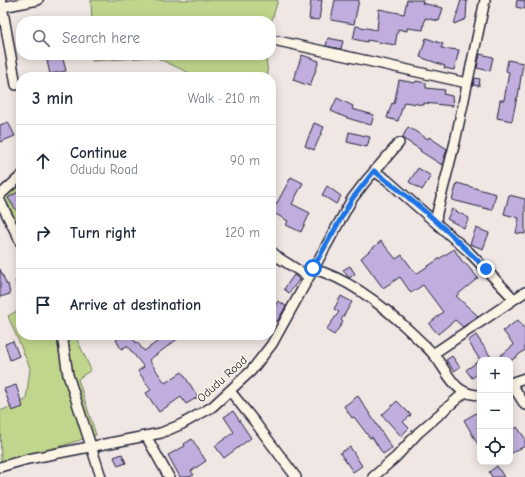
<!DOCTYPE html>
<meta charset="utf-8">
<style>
:root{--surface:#fff;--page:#f2f2f3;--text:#1f2937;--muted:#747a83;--line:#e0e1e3}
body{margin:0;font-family:"Comic Neue",sans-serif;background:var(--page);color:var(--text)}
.controls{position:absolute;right:12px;bottom:12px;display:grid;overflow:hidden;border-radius:8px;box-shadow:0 2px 10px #0003}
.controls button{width:36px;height:36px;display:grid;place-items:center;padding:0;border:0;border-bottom:1px solid var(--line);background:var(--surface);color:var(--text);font:20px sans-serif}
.stop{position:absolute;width:12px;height:12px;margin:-9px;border:3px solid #1a73e8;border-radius:50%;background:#fff}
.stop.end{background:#1a73e8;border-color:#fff;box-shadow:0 1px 4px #0008}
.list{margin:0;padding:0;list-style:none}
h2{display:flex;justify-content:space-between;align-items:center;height:52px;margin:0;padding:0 16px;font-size:17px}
h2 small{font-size:13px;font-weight:400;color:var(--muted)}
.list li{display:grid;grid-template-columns:26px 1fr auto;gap:12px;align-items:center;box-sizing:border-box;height:72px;padding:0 16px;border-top:1px solid var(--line)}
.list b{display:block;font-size:15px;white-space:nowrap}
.list p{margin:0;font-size:13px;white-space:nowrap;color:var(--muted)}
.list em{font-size:13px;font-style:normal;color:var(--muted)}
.icon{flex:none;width:22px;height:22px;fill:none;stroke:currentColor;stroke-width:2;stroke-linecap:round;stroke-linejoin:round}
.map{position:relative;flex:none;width:525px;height:477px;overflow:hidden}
.search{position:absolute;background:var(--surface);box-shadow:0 2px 10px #0003;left:16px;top:16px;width:260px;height:44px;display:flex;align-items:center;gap:10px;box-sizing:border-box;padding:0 14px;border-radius:16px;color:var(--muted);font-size:15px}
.panel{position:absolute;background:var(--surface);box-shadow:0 2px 10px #0003;left:16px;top:72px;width:260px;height:268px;border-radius:16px}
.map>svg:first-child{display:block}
.green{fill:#c0d68c;stroke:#717c64}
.building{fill:#c1aede;stroke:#22223b}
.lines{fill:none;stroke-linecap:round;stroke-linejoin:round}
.street-casing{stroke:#22223b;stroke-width:12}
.street{stroke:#fcf5e5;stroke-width:9}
.route{stroke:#1a73e8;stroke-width:5}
.labels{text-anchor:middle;stroke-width:3;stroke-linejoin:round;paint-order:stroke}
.street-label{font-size:12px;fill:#22223b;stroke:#fcf5e5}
</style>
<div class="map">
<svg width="525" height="477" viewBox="0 0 525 477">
<rect width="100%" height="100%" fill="#f0e7e4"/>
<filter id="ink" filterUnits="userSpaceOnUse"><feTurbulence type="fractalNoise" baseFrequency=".025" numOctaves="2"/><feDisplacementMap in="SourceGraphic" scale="8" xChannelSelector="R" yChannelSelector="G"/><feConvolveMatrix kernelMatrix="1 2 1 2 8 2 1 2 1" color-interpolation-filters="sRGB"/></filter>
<g filter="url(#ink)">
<path class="green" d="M91,0H278L271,23V21H92Z
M92,55H266L268,77H198L155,57L92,61Z
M21,180V257L0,199Z
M21,278V303L15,281Z
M21,309V335H75L91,370L78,379L96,435L1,465L0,411L26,400L30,368L8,316Z"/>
<path class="building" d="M311,0H322L319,20L309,19Z
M335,0H359L354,24L331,20Z
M407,0H423L422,3L443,8L439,21L425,18L423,30L407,28V31L398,29L395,45L367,40V42L353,39L356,26L377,30L379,9L404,14Z
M461,0L467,1L466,19L454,24Z
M517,0L525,1V9L516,7Z
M328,38L343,41L341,49L326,46Z
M426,38L443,44L441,48L459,50L454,70L444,68L445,66L420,57Z
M480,54L493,57L490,71L477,68Z
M48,55H62L66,71L50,74L47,61H49Z
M302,55L319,61L310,86L293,80Z
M508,60L523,63L518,97H517L512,121L497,118L500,100H504L509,72L506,71Z
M475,78L480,79L479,86L473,85Z
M399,80L415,83L416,81L426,83V88L445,90L443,94L452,96L453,106L424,103V105L404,102L398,121L387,118L392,103L394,104Z
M337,98L353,106L352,109L374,115L371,125L347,118L331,111Z
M8,122L15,136L0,142V125Z
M314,123L324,127L314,150L305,146Z
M408,127L428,139L429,137L447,149L442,165L420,151L421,150L402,138Z
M349,132L370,137L367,147L347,142Z
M418,168L431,176L422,190L409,182Z
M291,177L303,183L292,204L310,213L301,232L286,225L288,221L272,212Z
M457,183L496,194L492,210L452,200Z
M327,186L341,196L336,204L322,195Z
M21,190V207L16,210L8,198Z
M509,195L525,199V234L516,233L519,218L504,214Z
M452,209L469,218L464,228L447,219Z
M476,228L489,233L483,249L470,244Z
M381,241L396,259L402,255L416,274L454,249L464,264L465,263L478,278L456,296L478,316L463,327L455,320L438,334L429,324L443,312L423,285L411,293L400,277L383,288L361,258Z
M350,266L355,274L349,278L343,270Z
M0,269L7,285L8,284L10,294L0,297Z
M294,275L300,279L289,293L284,289Z
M341,296L352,302L341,320L343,322L334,335L326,330L339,312L334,309Z
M278,301L286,306L277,322L271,319V313Z
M518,320L525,330V350L512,360H495L514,345L503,331Z
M124,335H131L136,343L137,342L144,351L163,338L160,335H183L149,360L165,383L182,372L198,397L186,404L181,397L159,412L146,393L151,390L138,371L144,367L127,346L121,349L116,340Z
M476,335L493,360H480L468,341Z
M13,341L19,356L10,360L5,344Z
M452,356L460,367L454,371L446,360Z
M480,360V372L472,378L466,370Z
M16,385L23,407L12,411L4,389Z
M358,396L392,448L383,454L372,437L370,438L354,417L352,418L344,406Z
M397,401L411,415L403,422L409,428L401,436L382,415Z
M233,411L251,438L224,458L215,446L234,432L224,417Z
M480,411V448L464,420Z
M510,421L515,429L517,427L525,438V446L510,454Z
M192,439L206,461L191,471L194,475L189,477H180L168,455L185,446L184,444Z
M350,447L362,466L353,472L340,453Z
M122,454L126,463L118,466L114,457Z
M497,466L504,477H492L489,472Z"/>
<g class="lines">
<defs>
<path id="street" d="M1,0L16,85
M2,7L38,0
M278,41L467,83
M374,171L387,180L469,252L514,299
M0,195L21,176
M0,201L21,243
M436,222L437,213L455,142L485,0
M271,251L279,258L309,277
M313,269C351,279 387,309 414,335C421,342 428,348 434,355C442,364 450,382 460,389C466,393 473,395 480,395
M62,335L68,375L101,477
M433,354L525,292
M510,383L525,378
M511,383L525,405
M230,391L254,421L296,477
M146,436L169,477
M0,467L28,459L161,433L182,424L212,407L251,371L272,344L352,199L365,182L399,143
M373,477L396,457L418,433L465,392"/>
</defs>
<use href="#street" class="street-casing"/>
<use href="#street" class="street"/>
</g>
</g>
<g class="lines" filter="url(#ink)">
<path class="route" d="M313,268L352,199L374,171C414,200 452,234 486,269"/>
</g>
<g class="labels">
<g class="street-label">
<text transform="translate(222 379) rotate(-42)" y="4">Odudu Road</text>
</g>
</g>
</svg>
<div class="controls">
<button>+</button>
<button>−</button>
<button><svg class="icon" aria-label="locate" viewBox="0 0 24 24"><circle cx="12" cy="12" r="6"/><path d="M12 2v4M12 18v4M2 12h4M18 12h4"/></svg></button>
</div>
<div class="stop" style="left:313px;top:268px"></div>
<div class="stop end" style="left:486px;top:269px"></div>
<div class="search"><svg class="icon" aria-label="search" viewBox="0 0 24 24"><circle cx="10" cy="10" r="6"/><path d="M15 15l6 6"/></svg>Search here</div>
<section class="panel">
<h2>3 min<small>Walk · 210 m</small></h2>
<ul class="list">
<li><svg class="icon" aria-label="ahead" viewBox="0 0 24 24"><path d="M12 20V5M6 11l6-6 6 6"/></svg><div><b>Continue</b><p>Odudu Road</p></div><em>90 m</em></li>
<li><svg class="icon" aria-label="right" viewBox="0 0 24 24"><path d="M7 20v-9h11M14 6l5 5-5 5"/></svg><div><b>Turn right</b></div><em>120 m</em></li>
<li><svg class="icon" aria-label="arrive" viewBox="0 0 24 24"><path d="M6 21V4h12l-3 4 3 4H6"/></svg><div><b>Arrive at destination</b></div></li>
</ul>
</section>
</div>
